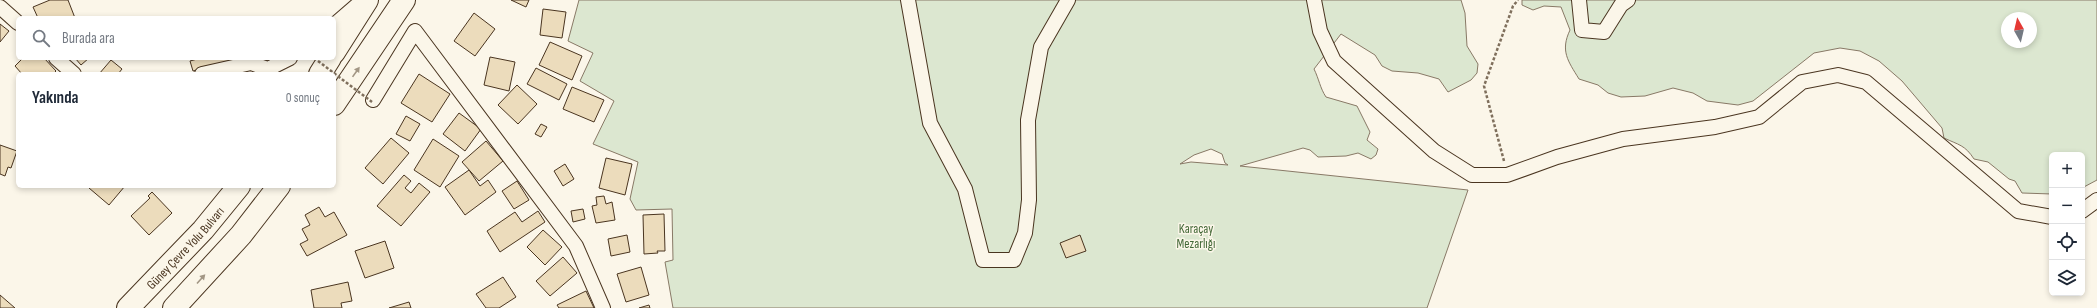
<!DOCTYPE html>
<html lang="tr">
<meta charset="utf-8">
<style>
:root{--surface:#fff;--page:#f6f6f7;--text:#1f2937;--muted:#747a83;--line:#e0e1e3}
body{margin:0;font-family:"Sofia Sans Condensed",sans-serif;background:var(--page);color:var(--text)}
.controls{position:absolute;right:12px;bottom:12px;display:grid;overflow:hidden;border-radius:6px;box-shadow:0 2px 6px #0003}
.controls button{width:36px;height:36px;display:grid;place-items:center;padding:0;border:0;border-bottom:1px solid var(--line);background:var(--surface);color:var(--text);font:20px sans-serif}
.compass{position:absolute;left:2001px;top:12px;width:36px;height:36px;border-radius:50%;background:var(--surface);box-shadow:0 2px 6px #0003;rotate:352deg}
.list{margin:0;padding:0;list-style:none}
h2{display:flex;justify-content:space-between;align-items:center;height:52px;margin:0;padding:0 16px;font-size:17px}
h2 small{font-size:13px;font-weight:400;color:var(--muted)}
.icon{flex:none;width:22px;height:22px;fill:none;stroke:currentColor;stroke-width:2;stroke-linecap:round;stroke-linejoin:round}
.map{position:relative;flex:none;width:2097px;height:308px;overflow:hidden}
.search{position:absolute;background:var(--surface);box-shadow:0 2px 6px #0003;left:16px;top:16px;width:320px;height:44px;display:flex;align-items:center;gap:10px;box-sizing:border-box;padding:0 14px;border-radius:6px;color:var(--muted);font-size:15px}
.panel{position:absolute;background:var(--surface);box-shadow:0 2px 6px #0003;left:16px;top:72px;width:320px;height:116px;border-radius:6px}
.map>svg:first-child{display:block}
.green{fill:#dce7d0;stroke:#887966;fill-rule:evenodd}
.building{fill:#ecdcbc;stroke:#4a3520}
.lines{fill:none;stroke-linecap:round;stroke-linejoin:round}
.street-casing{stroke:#4a3520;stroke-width:16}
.highway-casing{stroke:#4a3520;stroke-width:24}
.path{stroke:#7f6f5c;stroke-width:2.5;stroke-dasharray:3 2;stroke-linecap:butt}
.street{stroke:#fbf6e9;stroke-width:14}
.highway{stroke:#fbf6e9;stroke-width:22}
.path-bridge{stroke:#7f6f5c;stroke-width:2.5;stroke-dasharray:3 2;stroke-linecap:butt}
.oneway{fill:#a29684}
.labels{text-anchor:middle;stroke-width:3;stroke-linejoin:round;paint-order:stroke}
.park-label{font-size:13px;fill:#436837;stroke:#fbf6e9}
.street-label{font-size:13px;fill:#4a3520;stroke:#fbf6e9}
</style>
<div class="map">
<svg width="2097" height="308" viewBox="0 0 2097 308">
<rect width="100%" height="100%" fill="#fbf6e9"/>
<path class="green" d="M579,0H1461L1465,13L1467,46L1478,64L1477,73L1471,80L1448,92L1439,79L1418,73L1392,71L1382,66L1375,55L1341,34L1314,69C1319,79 1320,88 1326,97L1357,106L1370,132L1367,140L1378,149L1376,155L1371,159L1358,153L1346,156L1318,157L1310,150L1303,148L1240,166L1468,190L1427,308H673L665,262L673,260L672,209L636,210L630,199L638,162L593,144L614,101L580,81L593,53L568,41ZM1211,149L1222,154L1225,163L1228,165L1191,162L1180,164L1194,155Z
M1522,0H2097V180L2082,188V155H2052V194L2022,193L2015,181L2009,179L1988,162L1974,159C1965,145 1959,145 1944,138L1942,128L1902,81L1879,61L1860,51L1840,48L1814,53L1753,101L1738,105L1707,101L1693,93L1673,88L1645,96L1621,97L1608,93L1598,85L1579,79C1568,61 1560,51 1570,30L1561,7L1544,6L1533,10L1522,5ZM2007,18H2031V42H2007Z"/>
<path class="building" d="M50,0H68L75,18H38L33,7Z
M511,0H529L526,7Z
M543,9L566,12L562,38L540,35Z
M474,13L495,29L475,56L454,41Z
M0,24L9,31L0,42Z
M550,42L582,56L572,80L539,65Z
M490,57L515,62L509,91L484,85Z
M23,58H44L56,71L53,74H22L15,66Z
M75,58H89L81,65Z
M201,58H237V61L193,71L190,61Z
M111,60L122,69L118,74H99Z
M536,68L567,84L559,100L527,84Z
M419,74L450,94L432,122L401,103Z
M517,85L537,104L518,124L498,105Z
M572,87L604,100L594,122L563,109Z
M459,113L481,129L465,151L443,134Z
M406,116L420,124L410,141L396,134Z
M541,124L547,127L541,137L535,134Z
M391,138L409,153L383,184L365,168Z
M433,139L459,156L440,187L414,170Z
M486,141L503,161L479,181L462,162Z
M0,145L17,151L11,168L8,167L5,176L0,174Z
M606,158L632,164L625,195L599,188Z
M565,164L574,179L563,186L554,171Z
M469,170L480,186L488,180L496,192L465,215L445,187Z
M404,175L411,181L405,188L411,193L419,183L430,192L401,226L377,206Z
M517,181L529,200L514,209L502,191Z
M91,186H125L109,205L89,188Z
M152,192L172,213L149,235L131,216L150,198L148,196Z
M604,196L606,204L612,202L615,220L596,223L592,206L597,205L596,197Z
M319,207L325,217L334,212L347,235L307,256L300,244L308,240L302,229L310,225L305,215Z
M583,209L585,219L573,222L571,211Z
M538,211L545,222L500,252L487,231L515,212L522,222Z
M664,214L665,251H657L658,253L644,254L643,215Z
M543,230L562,247L545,265L527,247Z
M627,235L630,252L611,256L608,239Z
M1080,235L1086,251L1066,258L1060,243Z
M385,241L394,268L365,278L355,251Z
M563,257L577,273L550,296L536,281Z
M641,267L649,295L626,302L617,274Z
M503,277L516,297L499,308H486L476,294Z
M348,282L352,301L341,303L342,308H314L311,290Z
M586,291L594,308H559L557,305Z
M0,295L15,308H0Z
M409,302L411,308H389Z
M649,305L650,308H639Z"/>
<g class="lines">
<defs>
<path id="street" d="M908,0L930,123L965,189L983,260H1014L1025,233L1029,200L1028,120L1041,47L1068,0
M1314,0L1320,31L1334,61L1434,151L1472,175H1507L1557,157L1623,139L1715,127L1759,117L1802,82L1838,75L1866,82L2018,211L2052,217
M1579,0L1582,30L1604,32L1621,5L1628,0
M0,7L18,23
M334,25L356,6
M56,58L74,74
M202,74L251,63L268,69L290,58
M373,100L415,31L576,246L603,308
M2082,211L2097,200"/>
<g id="highway">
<path d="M334,52L367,0"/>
<path d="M320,74L330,58"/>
<path d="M334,104L404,0"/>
<path id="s1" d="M128,308L203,230L239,186"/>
<path d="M174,308L241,235L279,186"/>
</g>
</defs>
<use href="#street" class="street-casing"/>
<use href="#highway" class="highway-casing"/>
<path class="path" d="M1504,161L1484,86L1513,6L1518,0"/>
<use href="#street" class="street"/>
<use href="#highway" class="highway"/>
<path class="path-bridge" d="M314,58L372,102"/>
</g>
<defs><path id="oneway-solid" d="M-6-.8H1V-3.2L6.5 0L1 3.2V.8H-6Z"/></defs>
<g class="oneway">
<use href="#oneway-solid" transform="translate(356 72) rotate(-55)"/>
<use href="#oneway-solid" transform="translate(201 279) rotate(-48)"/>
</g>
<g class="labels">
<g class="park-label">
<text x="1196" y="233">Karaçay<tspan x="1196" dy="15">Mezarlığı</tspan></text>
</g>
<g class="street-label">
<text dy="5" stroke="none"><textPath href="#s1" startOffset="83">Güney Çevre Yolu Bulvarı</textPath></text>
</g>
</g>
</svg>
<div class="controls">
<button>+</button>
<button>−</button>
<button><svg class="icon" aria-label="locate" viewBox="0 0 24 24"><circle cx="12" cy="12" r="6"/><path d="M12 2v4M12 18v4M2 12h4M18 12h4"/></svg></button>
<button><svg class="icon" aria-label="layers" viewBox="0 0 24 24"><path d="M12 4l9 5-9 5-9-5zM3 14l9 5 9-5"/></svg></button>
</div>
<svg class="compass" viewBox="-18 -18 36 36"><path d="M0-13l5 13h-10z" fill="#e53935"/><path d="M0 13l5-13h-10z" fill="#747a83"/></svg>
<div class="search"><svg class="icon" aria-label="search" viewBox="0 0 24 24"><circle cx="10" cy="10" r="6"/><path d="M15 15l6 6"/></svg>Burada ara</div>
<section class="panel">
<h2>Yakında<small>0 sonuç</small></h2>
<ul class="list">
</ul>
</section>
</div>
